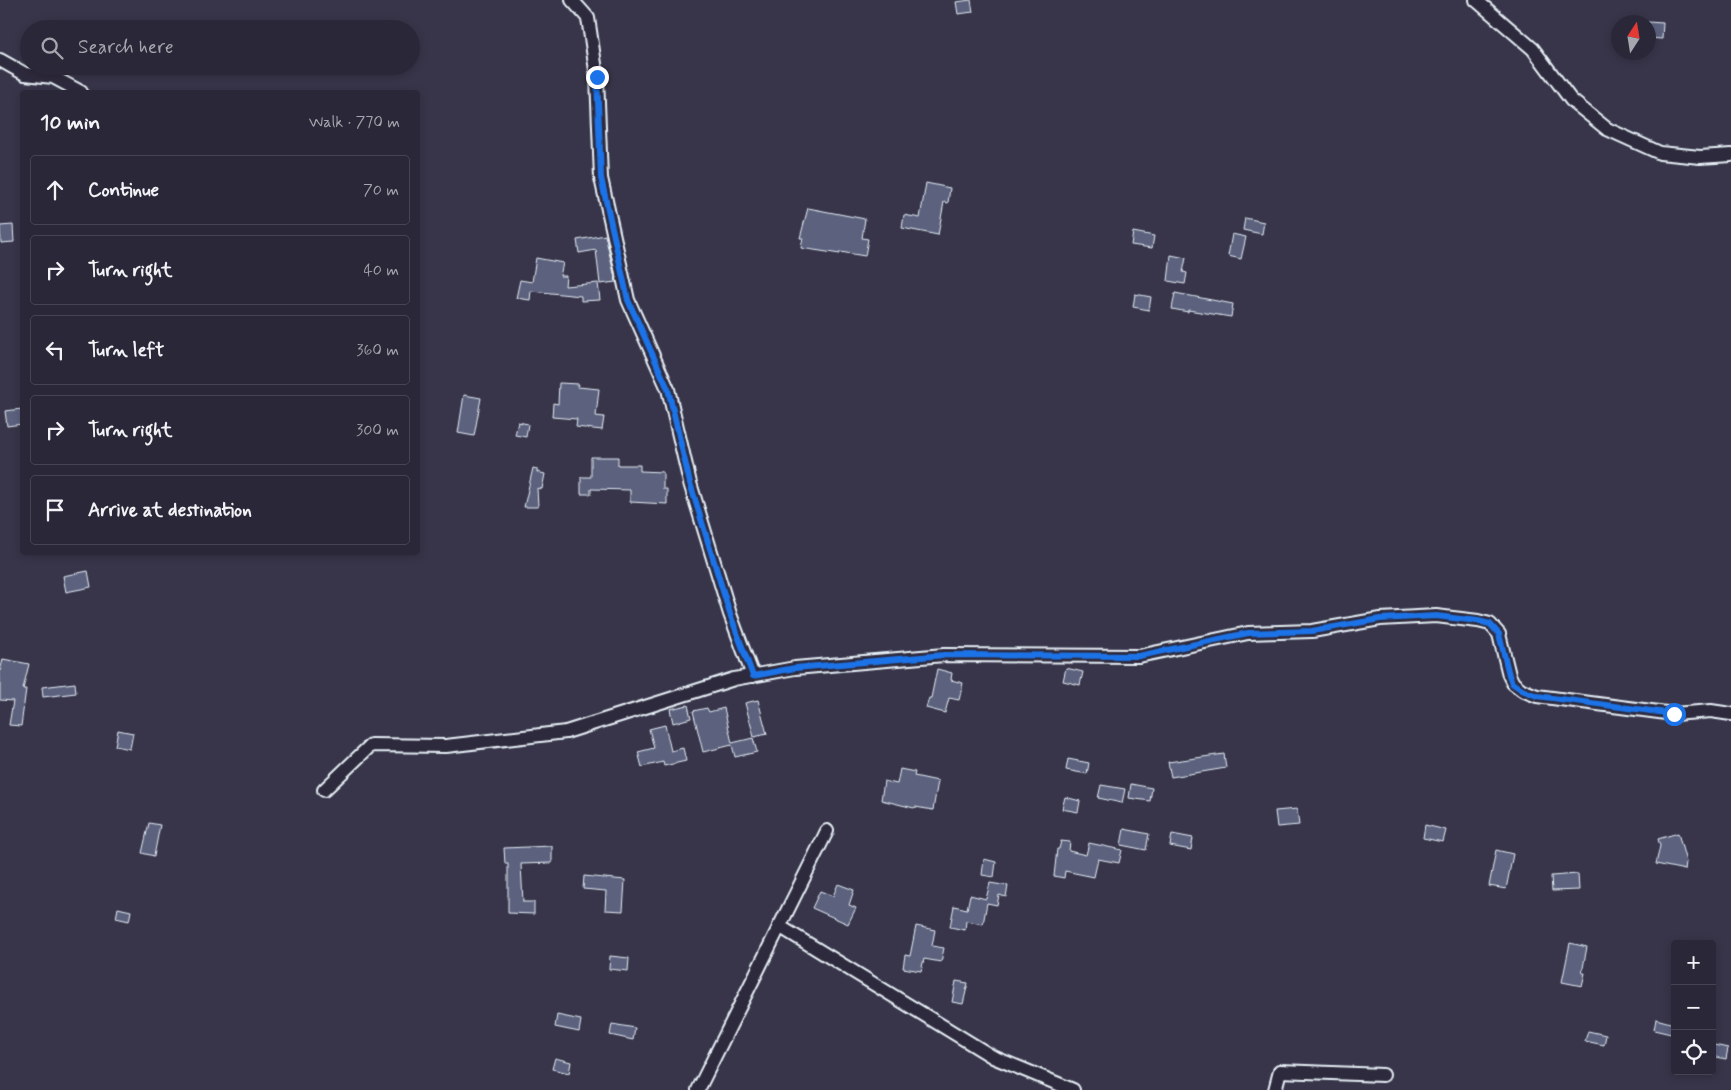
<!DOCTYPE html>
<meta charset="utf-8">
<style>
:root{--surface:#2a2838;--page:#363443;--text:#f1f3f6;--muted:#a5a6ae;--line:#464453}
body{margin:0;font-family:Mynerve,sans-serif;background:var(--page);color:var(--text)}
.controls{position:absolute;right:15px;bottom:15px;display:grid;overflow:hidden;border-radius:5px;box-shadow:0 2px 8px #0003}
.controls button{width:45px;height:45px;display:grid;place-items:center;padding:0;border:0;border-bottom:1px solid var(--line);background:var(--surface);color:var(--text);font:25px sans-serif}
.compass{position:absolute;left:1611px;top:15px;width:45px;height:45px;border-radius:50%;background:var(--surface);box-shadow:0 2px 8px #0003;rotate:12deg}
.stop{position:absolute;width:15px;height:15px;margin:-11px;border:4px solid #1a73e8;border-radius:50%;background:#fff}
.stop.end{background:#1a73e8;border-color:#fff;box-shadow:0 1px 5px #0008}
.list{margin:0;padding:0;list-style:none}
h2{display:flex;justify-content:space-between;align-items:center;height:65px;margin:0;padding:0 20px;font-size:21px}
h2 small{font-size:16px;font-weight:400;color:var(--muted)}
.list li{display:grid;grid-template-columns:32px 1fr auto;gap:15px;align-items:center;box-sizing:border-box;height:70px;margin:0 10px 10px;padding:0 10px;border:1px solid var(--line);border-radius:5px}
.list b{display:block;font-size:19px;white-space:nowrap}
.list em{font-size:16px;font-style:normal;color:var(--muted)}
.icon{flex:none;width:28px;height:28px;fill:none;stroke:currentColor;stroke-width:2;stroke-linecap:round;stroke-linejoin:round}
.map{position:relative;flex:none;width:1731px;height:1090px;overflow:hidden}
.search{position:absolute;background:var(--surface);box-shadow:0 2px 8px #0003;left:20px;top:20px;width:400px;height:55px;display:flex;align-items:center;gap:12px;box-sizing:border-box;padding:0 18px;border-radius:28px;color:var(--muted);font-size:19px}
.panel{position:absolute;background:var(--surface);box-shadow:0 2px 8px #0003;left:20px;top:90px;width:400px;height:465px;border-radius:5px}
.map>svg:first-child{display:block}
.building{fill:#5c627e;stroke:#e8f1f8}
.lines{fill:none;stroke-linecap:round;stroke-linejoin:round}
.minor-casing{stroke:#e8f1f8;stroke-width:16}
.minor{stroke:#2f2a3d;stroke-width:12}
.route{stroke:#1a73e8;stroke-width:6}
</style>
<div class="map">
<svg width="1731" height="1090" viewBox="0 0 1731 1090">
<rect width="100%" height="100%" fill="#38354a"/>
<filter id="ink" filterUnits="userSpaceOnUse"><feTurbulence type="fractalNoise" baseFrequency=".02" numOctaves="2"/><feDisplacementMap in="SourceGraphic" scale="10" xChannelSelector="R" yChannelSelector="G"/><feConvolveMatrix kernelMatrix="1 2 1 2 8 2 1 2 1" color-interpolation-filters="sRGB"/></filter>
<g filter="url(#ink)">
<path class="building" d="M971,0L973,12L958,14L956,2Z
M1648,22L1663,23L1662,39L1648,38Z
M926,183L950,188L948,203L944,202L938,235L902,228L904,215L920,218Z
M808,208L865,219L862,238L868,239L865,256L840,252V254L801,248L803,238H800Z
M1245,218L1264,222L1262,234L1243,230Z
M13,225L14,242L1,243L0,226Z
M1133,232L1154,236L1152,248L1131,245Z
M1232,234L1246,237L1241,259L1228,256Z
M605,235L616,282L600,284L596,250L579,253L577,240Z
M1171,255L1186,258L1183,272L1187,273L1185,284L1168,281Z
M536,258L563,263L560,276H566L565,286L598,283L600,300L581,301V296L531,291L530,300L516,298L520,280L532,282Z
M1175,293L1233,304L1231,317L1188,310V312L1172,309Z
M1135,294L1151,297L1149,310L1133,307Z
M559,383L579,384L578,387L599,389L596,416L604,417L602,430L576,427L577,419L552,417L553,403L558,404Z
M464,395L481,398L474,436L458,433Z
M22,409V424L7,426L5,411Z
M518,422L528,424L526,437L515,435Z
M591,457H618V465H640V471L663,472V489H667V504L630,502V490L591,489V494H581V477H591Z
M533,468L537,469V472L545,474L542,489L537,488L538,507H524Z
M88,571L91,587L66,592L63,576Z
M3,659L29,664L23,689H26L21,726L9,725L13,701L0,700V672Z
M1066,668L1083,672L1080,685L1063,681Z
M937,669L952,673L951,680L963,683L959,700L949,698L945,713L926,708L929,698H931Z
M75,683L76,693L43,697L42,687Z
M758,700L767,734L754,737L745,703Z
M688,705L691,718L673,723L670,709Z
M707,708L709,712L724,708L732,743L753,738L757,752L735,757L732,745L703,752L693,711Z
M665,725L671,751L683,748L686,761L664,766L663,762L642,767L638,752L654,748L649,729Z
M118,730L133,733L130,749L115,746Z
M1224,754L1226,768L1171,777L1168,762Z
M1068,759L1089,763L1087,774L1066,770Z
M900,769L915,772L914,776L938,781L933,810L915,807L914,808L881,800L884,781L897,784Z
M1131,784L1152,788L1150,801L1129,798Z
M1101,785L1125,789L1122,803L1098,798Z
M1065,797L1080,801L1078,812L1062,809Z
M1297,809L1299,825L1277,827L1275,811Z
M149,823L160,825L154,856L142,853Z
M1425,825L1446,830L1443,842L1423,838Z
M1124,829L1149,834L1146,850L1121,845Z
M1678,833L1686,862L1685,870L1656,864L1660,846L1658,839Z
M1172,834L1193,838L1191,850L1170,846Z
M1061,841L1070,842L1069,851L1086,855L1089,843L1122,850L1119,863L1098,859L1094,877L1065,871L1064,878L1054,876L1057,849H1059Z
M552,846V863L521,864L523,902H534V914L508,913V864H505L504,848Z
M1496,850L1513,854L1506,889L1489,886Z
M984,859L996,862L994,877L982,875Z
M1578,874L1579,890L1552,891L1551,876Z
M584,876L625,880L623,911L605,910L606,891L583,889Z
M990,883L1008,886L1006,897L999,895L997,905L987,903L983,924L966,921L965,930L950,927L954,906L967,909L970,895L986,899Z
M838,884L854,890L849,905L856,908L848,924L812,908L820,891L833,896Z
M118,908L131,911L129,921L116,918Z
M916,926L935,930L932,946L944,948L941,962L924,959L921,971L903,968L905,955L910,956Z
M1570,943L1587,947L1582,973H1585L1582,986L1562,982Z
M610,956L629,958L628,971L609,969Z
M956,981L968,983L963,1004L952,1002Z
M557,1015L581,1020L579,1032L555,1027Z
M1656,1019L1674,1024L1671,1034L1654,1030Z
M612,1024L635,1028L633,1040L610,1035Z
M1588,1031L1606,1035L1604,1045L1585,1041Z
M1714,1045L1728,1048L1726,1059L1712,1056Z
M555,1058L571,1062L569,1073L552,1069Z"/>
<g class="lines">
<defs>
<path id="minor" d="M572,0L588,18L597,77L601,178L628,300L668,389L690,483L730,614L753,676
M1476,0L1533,49L1571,100L1607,129L1660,153L1700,157L1731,155
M0,60L25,74L53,77L81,92
M324,790L371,745L446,746L566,732L734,679L795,668L944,655L1139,656L1248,633L1312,631L1380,619L1436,616L1478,621L1490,624L1499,634L1509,675L1513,683L1522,690L1537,696L1674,714L1711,711L1731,714
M779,926L993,1057L1073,1090
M698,1090L827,831
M1275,1090L1280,1071L1383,1075"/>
</defs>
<use href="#minor" class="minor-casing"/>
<use href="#minor" class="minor"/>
</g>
</g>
<g class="lines" filter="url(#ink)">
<path class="route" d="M597,77L601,178L628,300L668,389L690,483L730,614L753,676L795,668L944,655L1139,656L1248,633L1312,631L1380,619L1436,616L1478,621L1490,624L1499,634L1509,675L1512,683L1522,690L1537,696L1674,714"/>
</g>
</svg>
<div class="controls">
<button>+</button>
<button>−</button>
<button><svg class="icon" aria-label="locate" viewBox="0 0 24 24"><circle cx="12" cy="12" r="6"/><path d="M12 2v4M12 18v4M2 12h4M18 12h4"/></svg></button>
</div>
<svg class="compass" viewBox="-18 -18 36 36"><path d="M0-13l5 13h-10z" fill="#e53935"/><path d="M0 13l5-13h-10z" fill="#a5a6ae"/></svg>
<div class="stop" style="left:1674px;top:714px"></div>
<div class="stop end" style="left:597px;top:77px"></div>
<div class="search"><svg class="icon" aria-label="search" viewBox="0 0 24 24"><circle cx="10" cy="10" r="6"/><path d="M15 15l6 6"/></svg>Search here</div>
<section class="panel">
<h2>10 min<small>Walk · 770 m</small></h2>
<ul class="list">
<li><svg class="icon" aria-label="ahead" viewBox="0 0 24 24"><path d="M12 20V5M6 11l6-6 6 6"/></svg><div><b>Continue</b></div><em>70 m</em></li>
<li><svg class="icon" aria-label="right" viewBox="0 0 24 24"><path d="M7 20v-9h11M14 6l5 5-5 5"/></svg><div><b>Turn right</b></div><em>40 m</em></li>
<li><svg class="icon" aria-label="left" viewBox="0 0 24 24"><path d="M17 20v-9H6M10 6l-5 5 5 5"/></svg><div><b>Turn left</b></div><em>360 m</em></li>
<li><svg class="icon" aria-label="right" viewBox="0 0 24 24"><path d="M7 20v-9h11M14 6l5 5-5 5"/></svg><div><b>Turn right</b></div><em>300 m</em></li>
<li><svg class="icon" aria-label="arrive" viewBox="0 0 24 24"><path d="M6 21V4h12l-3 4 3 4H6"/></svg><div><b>Arrive at destination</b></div></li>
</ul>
</section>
</div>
